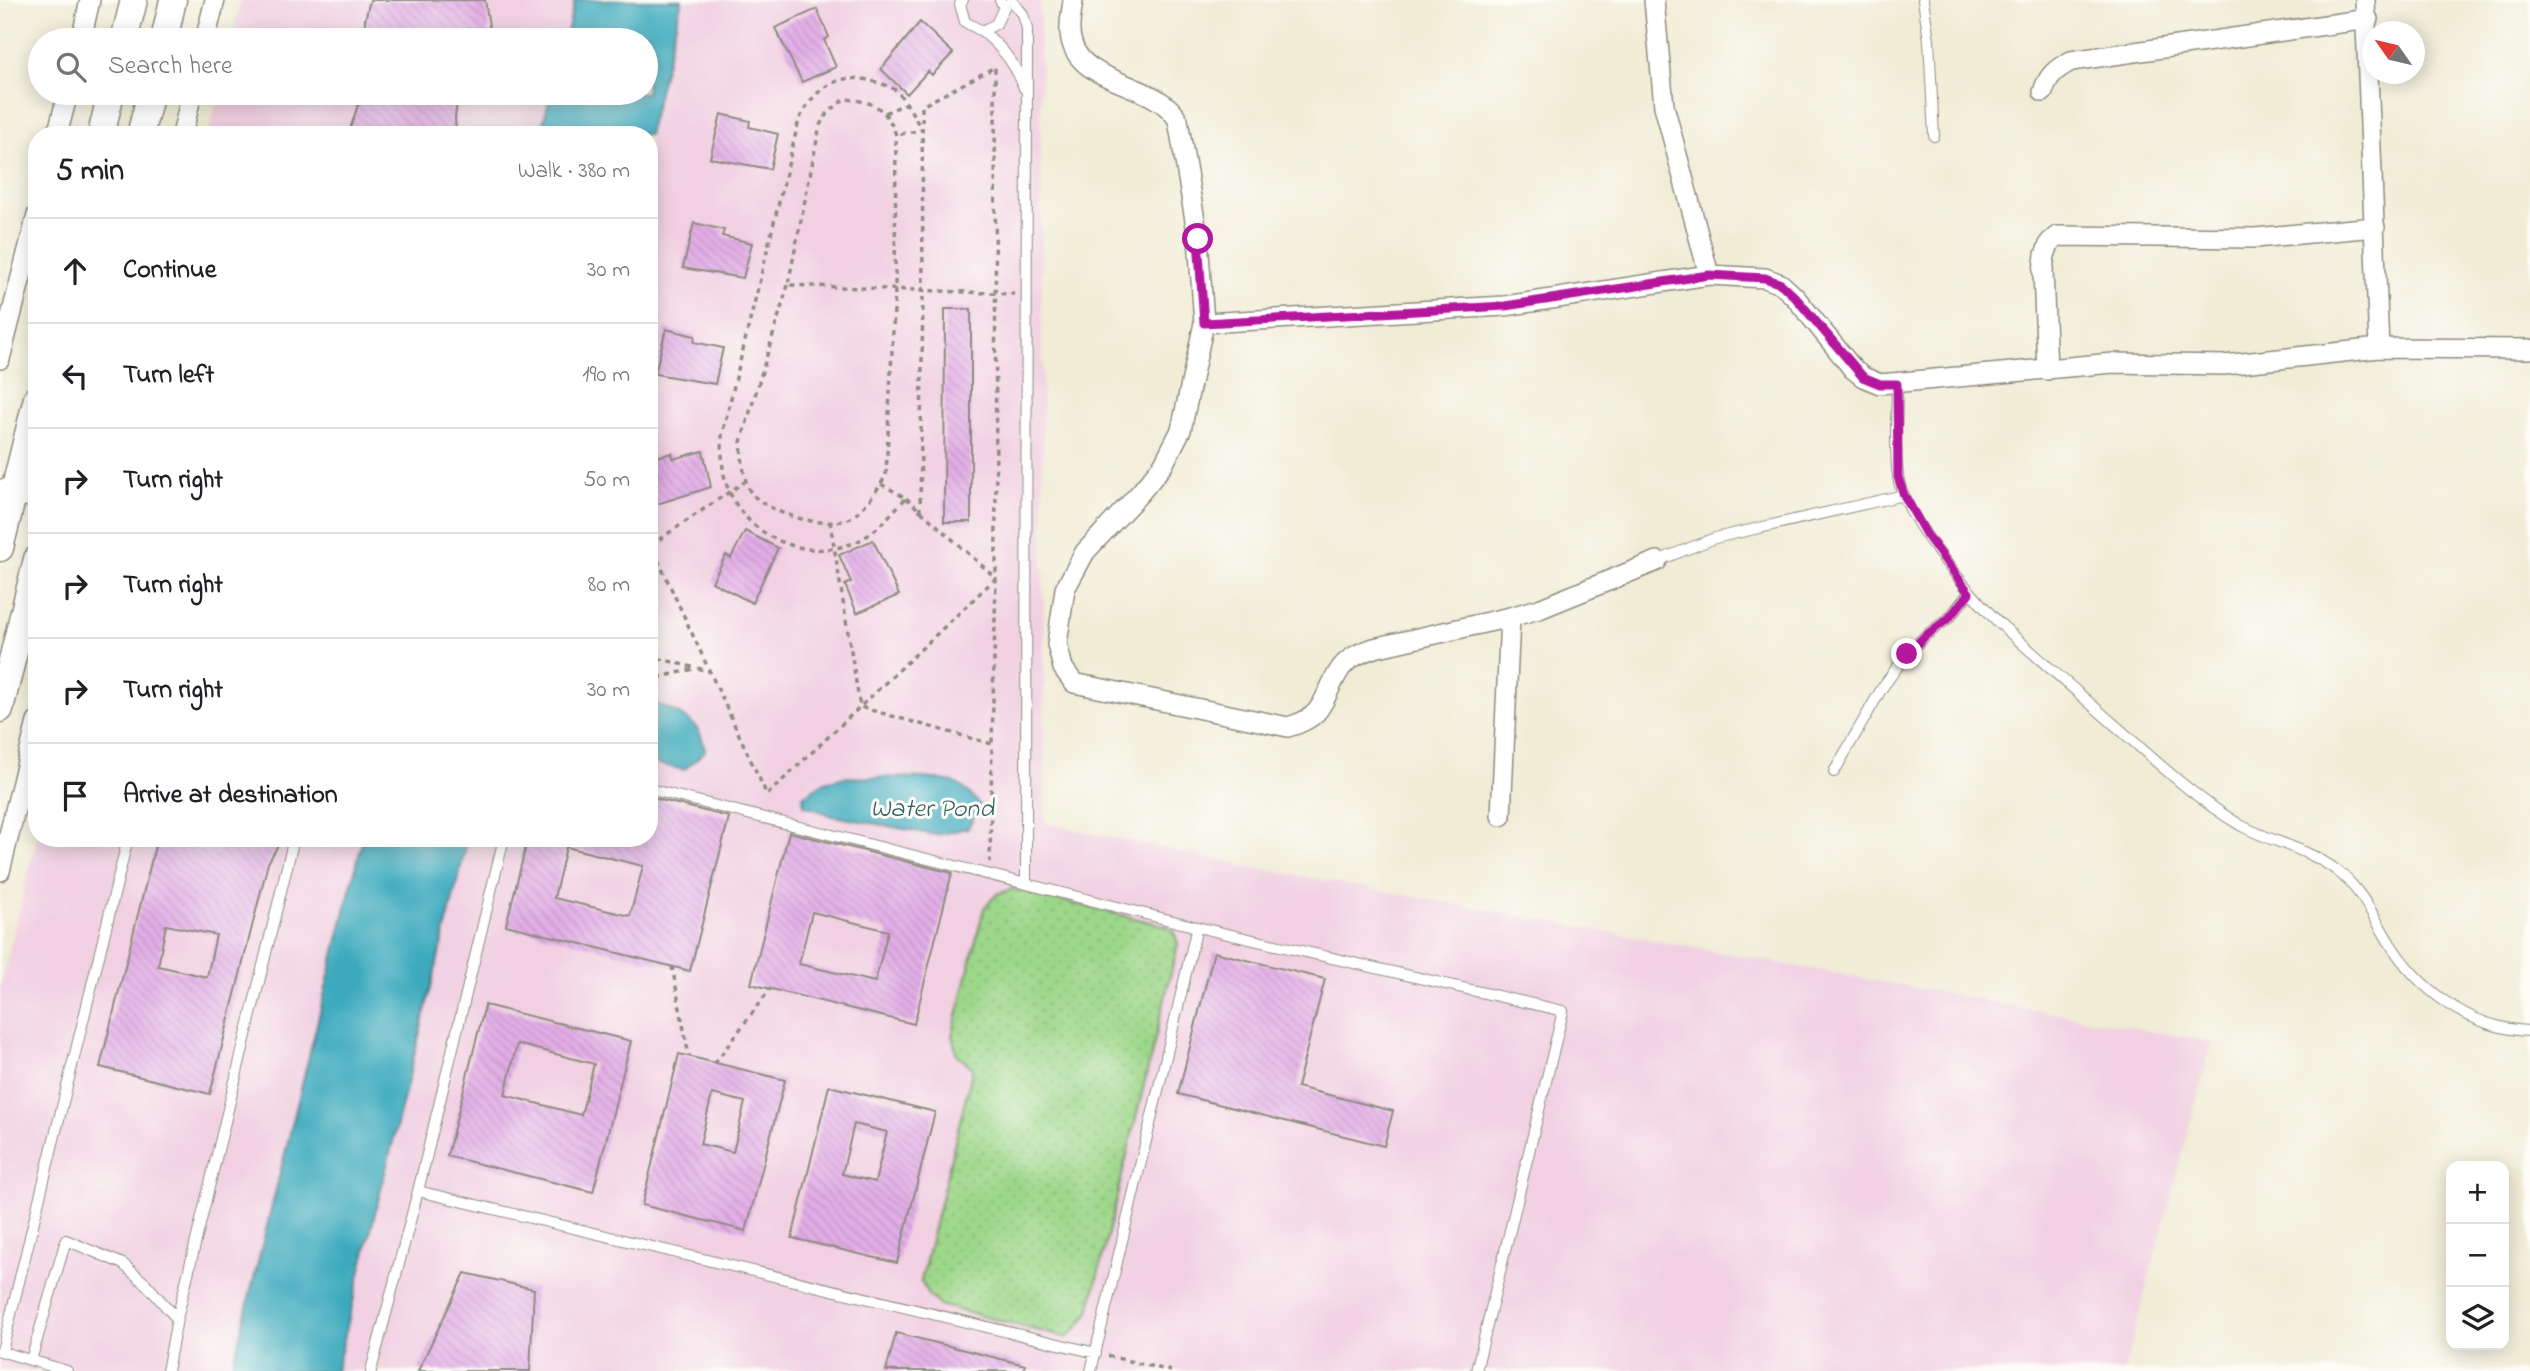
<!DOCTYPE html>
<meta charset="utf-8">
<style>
:root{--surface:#fff;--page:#f6f6f6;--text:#202124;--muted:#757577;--line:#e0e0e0}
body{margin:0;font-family:"Indie Flower",sans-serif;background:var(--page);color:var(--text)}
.controls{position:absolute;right:21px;bottom:21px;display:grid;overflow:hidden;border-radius:14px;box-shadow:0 4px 18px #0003}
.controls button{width:63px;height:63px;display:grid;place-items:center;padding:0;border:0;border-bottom:2px solid var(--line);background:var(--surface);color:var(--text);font:35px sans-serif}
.compass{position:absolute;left:2362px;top:21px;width:63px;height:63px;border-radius:50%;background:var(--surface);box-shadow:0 4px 18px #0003;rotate:304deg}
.stop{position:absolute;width:21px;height:21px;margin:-16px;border:5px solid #b5179e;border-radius:50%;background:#fff}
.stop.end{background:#b5179e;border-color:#fff;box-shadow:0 2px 7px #0008}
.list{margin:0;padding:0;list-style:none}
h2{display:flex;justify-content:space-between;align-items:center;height:91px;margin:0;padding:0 28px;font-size:30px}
h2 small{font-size:23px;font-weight:400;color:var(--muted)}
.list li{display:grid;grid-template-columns:46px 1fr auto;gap:21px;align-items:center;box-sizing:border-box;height:105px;padding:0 28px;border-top:2px solid var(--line)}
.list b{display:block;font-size:26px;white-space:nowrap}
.list em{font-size:23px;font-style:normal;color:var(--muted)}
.icon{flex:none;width:38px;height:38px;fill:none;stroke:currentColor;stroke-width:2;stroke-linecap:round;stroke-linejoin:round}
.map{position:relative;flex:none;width:2530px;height:1371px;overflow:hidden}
.search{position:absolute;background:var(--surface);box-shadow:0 4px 18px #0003;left:28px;top:28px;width:630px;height:77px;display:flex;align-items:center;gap:18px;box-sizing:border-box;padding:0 24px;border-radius:38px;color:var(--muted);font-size:26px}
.panel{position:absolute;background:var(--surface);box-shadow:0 4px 18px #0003;left:28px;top:126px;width:630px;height:721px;border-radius:28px}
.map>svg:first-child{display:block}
.built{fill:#f1d0e2}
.grass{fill:url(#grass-dots);stroke:#64815a;stroke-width:2}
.water{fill:#3eaabe;stroke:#346a74;stroke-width:2}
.building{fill:url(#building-back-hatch);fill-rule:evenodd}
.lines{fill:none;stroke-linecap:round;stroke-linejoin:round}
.lane-casing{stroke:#8e8c80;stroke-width:12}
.street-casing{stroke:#8e8c80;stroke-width:22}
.secondary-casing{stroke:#8e8c80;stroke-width:29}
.path{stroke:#8e8c80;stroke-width:3.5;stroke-dasharray:5 5;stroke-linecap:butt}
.lane{stroke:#fff;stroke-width:10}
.street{stroke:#fff;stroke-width:19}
.secondary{stroke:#fff;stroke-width:26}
.route{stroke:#b5179e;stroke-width:9}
.labels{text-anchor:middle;stroke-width:6;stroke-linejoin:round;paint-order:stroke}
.water-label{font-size:26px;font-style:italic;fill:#335e66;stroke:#fdfcf7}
</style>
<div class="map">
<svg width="2530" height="1371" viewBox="0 0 2530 1371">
<defs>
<pattern id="grass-dots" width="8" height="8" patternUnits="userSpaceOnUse" patternTransform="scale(1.75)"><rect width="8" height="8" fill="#9dd78a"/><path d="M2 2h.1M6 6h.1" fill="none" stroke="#87b977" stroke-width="1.8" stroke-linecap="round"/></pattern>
<pattern id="building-back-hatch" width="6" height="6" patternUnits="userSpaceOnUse" patternTransform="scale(1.75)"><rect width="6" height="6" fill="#e2ade6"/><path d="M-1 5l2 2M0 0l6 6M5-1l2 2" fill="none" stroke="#c295c5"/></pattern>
</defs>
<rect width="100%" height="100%" fill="#fdfcf7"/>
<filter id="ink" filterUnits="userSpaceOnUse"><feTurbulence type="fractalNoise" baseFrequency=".0143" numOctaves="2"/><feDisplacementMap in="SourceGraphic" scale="14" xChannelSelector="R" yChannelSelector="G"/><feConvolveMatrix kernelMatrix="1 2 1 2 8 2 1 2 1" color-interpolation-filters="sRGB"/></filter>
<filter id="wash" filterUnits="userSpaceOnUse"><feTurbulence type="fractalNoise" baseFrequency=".00686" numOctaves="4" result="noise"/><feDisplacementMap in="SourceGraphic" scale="28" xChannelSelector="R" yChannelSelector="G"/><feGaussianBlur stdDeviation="1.57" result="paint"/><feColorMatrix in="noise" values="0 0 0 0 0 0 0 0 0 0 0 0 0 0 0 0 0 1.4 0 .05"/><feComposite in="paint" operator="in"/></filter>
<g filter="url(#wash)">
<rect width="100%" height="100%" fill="#f0ecd5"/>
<path class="built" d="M241,0H575L565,40H231Z
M681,0H1040L1045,823L1241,865L2212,1042L2124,1371H336L468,838H649V135H647Z
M219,93H551L540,135H208Z
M37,837L363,838L231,1371H0V987Z"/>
<path class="grass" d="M1013,889L1167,926L1174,931L1178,944L1089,1312L1080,1325L1067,1338L939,1305L928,1295L921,1281L973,1068L957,1055L952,1036L984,908L997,894Z"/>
<path class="water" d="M575,0H682L648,135H540L551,93H646V40H565Z
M649,701C676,712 701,718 705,751L684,770L649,762Z
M845,777C875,779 929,774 955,783C965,787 973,798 980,805L968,828L936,835L833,816L804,805L803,796L825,782Z
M363,838H468L336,1371H231Z"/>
<g id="blocks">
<path class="building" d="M370,0H485L489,26L487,40H364L365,20Z
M817,9L829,37L824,40L836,67L802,82L775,28Z
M920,22L953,53L932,75L928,71L907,94L881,69Z
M362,93H458L455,118L456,135H348Z
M721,114L750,121L749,127L778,134L770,169L710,158Z
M694,223L724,230L722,236L752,243L743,278L683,268Z
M945,309H971V522H944Z
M666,329L695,336L694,342L723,348L715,384L655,374Z
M703,451L711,487L654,505L649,488V459L672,453L673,459Z
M745,531L778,548L752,603L712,582L726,555L731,558Z
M873,540L899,595L857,613L845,585L851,582L839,555Z
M649,797L729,817L690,971L506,925L528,838H649ZM566,847L643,866L630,916L554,898Z
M789,832L952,873L914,1024L751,984ZM812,912L888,931L875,982L799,964Z
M157,838H282L268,863L210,1094L100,1067ZM166,925L216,935L207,977L158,966Z
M1214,952L1325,979L1297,1087L1393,1111L1384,1146L1178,1094Z
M485,1005L631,1041L593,1192L447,1156ZM517,1044L594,1064L581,1115L505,1095Z
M679,1054L785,1080L746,1231L642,1205ZM712,1094L745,1102L733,1152L700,1144Z
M829,1086L935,1112L897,1263L792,1238ZM854,1124L887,1132L875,1182L842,1174Z
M465,1273L534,1289L530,1371H418Z
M896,1333L1025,1365L1024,1371H886Z"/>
</g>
</g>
<g filter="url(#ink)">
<use href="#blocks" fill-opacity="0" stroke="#8e8c80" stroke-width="2"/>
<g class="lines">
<defs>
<path id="lane" d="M963,0L960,4L965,22L982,31L996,24L1004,7L1000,0
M1011,0L1023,14L1027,29L1026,883
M1923,0L1929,40L1934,136
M982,31C1002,47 1016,64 1024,88
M1897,384C1897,414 1894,447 1898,476C1903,517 1968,591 1997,621C2039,659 2082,696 2124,733C2161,766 2198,800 2240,825C2271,842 2307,848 2336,870C2359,887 2372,913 2386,937C2416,988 2469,1029 2530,1031
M1657,561L1715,538L1904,495
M1834,772L1882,688L1907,654L1925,636L1949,618L1969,593
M649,789L1197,927L1563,1011L1476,1371
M418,1191L504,838
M0,1351L67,1371
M2,1351L128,838
M31,1360L66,1240L123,1264L146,1284L177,1319
M167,1371L177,1319L294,838
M371,1371L418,1191L1096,1353
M1091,1371L1197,927"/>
<path id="street" d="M1073,0C1072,10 1069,22 1070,32C1073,87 1156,79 1178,120L1198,238L1204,323L1181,430L1163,465L1140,493L1085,552L1065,589L1057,644L1063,668L1074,683L1288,727C1328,716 1321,697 1341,668C1349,657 1362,652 1374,648L1510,617L1539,609L1657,561
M1654,0L1664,106L1709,275
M2365,0L2379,348
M81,40L90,0
M205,40L215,0
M2043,92C2048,75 2056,69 2071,61L2368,19
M57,135L68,93
M182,135L192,93
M1204,323L1505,306L1709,275L1765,278L1781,284L1795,297L1853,369L1863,377L1880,384L2113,363L2224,365L2379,348L2530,349
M0,359L37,215
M2047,370L2043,271L2045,255L2050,242L2057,236L2255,238L2375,227
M0,489L37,499
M1501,816L1510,617
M0,871L37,722"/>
<path id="secondary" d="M124,40L134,0
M164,40L173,0
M101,135L111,93
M140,135L151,93
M0,548L37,398
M0,709L37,559"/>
</defs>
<use href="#lane" class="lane-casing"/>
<use href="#street" class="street-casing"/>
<use href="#secondary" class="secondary-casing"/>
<path class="path" d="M885,113L905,104
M788,285L741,442C742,455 743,484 752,494C769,513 823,530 848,519C862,513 879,488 886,475L895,289L896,135C886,107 873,101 844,99L827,114L820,125L788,285C863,288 939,291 1014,294
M881,484L906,498C891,513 877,532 858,541C811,563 751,540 730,493C721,475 722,454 722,435L799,120C813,91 834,73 868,80C876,82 887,85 894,89C906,99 914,117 922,130L896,135
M906,498L996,578L992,744
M920,512L923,290L922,106L995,67
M830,521L860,707L992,744L990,862
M651,545L747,480
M649,548L651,545L767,795L996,578L995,67L997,65
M649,656L708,671
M649,677L652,679L694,669
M672,966L689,1056
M715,1063L770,989
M1108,1356L1171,1371"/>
<use href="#lane" class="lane"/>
<use href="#street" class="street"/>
<use href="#secondary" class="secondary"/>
</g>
</g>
<g class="lines" filter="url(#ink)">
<path class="route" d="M1198,239L1204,323L1505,306L1709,275L1765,278L1781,284L1795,297L1863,377L1880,384H1897L1898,477L1904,495L1926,534L1969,593L1949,618L1925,636L1907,654"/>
</g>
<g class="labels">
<g class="water-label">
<text x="932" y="816">Water Pond</text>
</g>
</g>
</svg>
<div class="controls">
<button>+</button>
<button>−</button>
<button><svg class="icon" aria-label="layers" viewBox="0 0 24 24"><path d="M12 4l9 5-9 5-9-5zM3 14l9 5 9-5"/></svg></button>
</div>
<svg class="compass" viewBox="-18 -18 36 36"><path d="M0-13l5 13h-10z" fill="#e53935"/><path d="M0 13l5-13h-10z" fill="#757577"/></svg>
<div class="stop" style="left:1198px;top:239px"></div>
<div class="stop end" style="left:1907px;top:654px"></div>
<div class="search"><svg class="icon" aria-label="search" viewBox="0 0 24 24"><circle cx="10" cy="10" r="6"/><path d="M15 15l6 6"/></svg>Search here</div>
<section class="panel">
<h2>5 min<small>Walk · 380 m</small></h2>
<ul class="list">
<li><svg class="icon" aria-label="ahead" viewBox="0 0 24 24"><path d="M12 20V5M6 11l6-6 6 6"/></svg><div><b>Continue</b></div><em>30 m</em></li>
<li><svg class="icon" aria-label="left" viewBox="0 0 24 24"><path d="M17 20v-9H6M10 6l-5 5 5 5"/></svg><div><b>Turn left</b></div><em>190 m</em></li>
<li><svg class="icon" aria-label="right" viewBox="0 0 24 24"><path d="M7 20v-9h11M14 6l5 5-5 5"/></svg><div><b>Turn right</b></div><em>50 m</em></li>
<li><svg class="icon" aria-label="right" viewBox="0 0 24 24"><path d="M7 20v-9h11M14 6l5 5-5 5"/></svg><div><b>Turn right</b></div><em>80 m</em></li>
<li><svg class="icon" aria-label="right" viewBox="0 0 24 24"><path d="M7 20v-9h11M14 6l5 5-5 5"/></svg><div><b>Turn right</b></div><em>30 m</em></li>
<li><svg class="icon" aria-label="arrive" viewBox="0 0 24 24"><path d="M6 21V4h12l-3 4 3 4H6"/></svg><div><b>Arrive at destination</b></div></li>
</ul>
</section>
</div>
